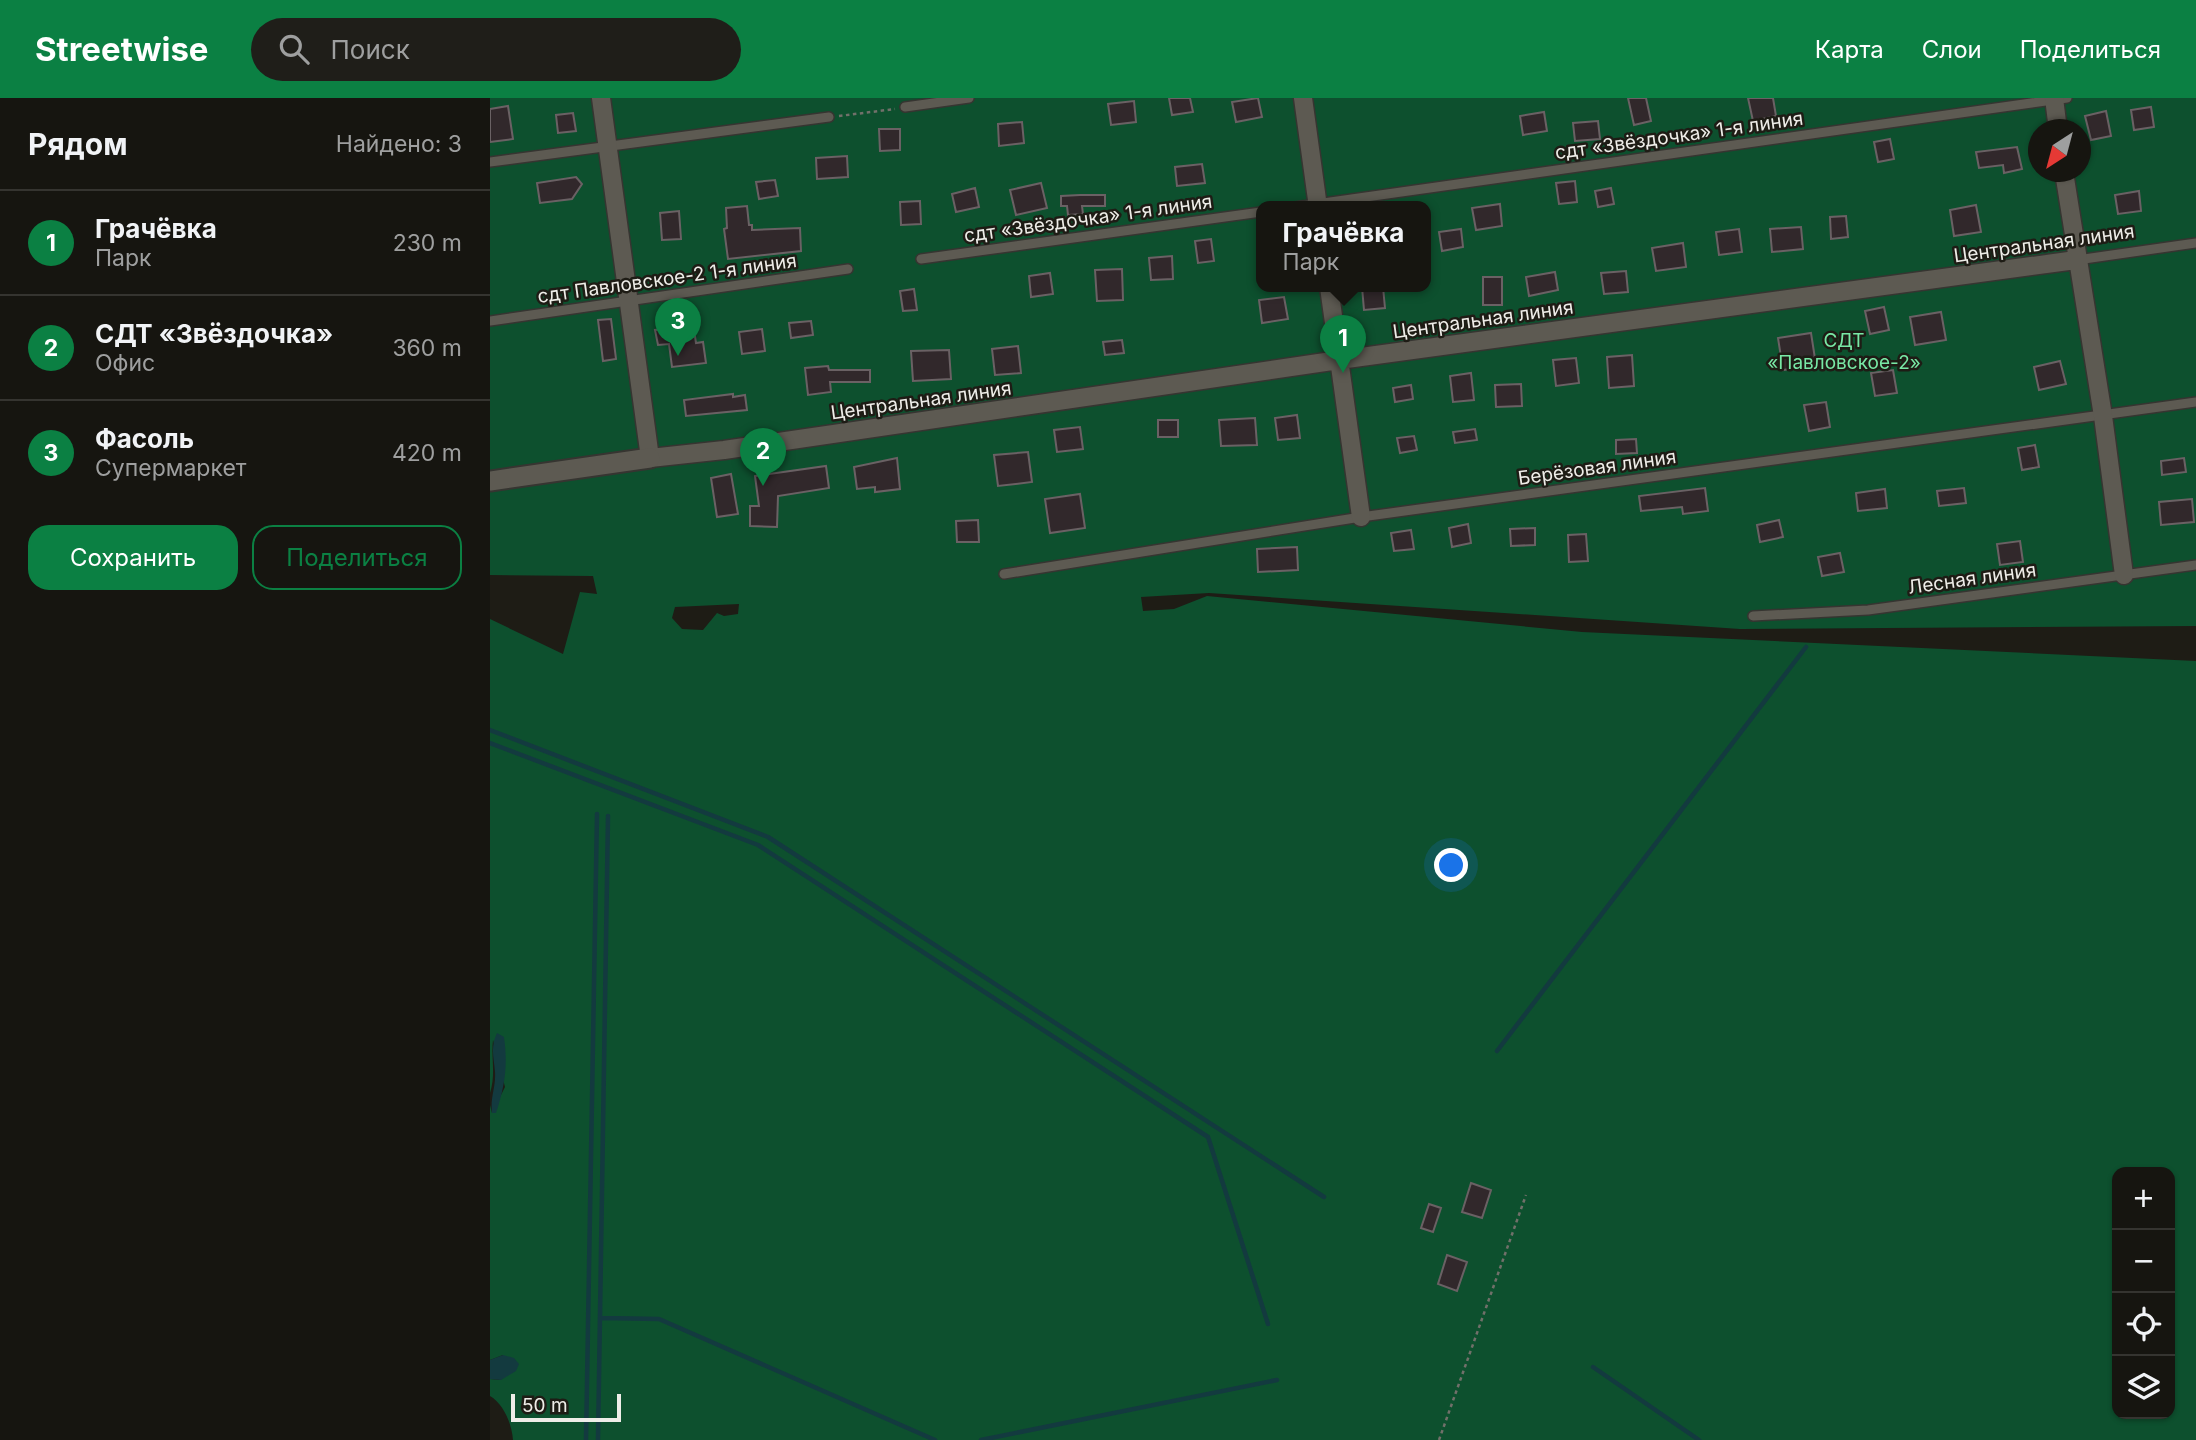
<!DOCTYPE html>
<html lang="ru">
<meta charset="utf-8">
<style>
:root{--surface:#161510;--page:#1f1e19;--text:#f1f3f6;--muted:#9e9f9f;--line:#353430;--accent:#0b8043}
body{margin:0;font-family:Inter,sans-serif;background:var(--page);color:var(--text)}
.controls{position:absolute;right:21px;bottom:21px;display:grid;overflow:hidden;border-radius:14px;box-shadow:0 2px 5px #0004}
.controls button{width:63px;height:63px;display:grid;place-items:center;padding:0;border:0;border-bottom:2px solid var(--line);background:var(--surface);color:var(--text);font:35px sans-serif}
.compass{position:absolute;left:1538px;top:21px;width:63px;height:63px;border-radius:50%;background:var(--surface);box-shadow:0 2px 5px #0004;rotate:216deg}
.scale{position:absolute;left:21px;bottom:18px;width:110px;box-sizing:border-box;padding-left:7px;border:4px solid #eeede8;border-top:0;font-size:19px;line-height:24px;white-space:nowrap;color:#eeede8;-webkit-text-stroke:5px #1e1c15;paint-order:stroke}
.you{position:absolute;left:962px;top:768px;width:24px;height:24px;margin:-18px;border:5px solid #fff;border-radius:50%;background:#1a73e8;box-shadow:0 0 0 10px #1a73e833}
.badge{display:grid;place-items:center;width:46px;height:46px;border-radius:50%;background:var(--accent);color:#fff;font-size:23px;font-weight:700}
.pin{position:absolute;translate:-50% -58px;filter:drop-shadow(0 2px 4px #0008)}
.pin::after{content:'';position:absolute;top:37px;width:24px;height:21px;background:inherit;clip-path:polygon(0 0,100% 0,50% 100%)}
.popup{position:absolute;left:766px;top:103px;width:175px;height:91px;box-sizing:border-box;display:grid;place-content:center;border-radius:14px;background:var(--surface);filter:drop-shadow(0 2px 5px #0005);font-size:23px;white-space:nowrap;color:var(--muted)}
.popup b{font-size:26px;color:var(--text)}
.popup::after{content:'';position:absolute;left:50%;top:100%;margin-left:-14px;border:14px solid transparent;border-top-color:var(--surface)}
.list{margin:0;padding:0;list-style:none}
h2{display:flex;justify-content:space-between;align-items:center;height:91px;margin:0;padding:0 28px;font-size:30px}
h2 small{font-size:23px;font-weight:400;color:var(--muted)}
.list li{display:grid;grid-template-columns:46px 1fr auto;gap:21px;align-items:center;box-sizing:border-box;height:105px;padding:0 28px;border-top:2px solid var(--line)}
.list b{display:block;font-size:26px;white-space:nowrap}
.list p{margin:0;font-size:23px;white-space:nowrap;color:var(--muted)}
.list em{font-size:23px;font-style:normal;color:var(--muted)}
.actions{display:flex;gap:14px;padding:21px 28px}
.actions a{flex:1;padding:16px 0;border:2px solid var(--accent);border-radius:21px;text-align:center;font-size:24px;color:var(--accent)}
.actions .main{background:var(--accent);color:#fff}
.icon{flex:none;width:38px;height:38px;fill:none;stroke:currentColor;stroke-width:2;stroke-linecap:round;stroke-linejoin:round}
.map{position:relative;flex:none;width:1706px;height:1342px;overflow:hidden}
header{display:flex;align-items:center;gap:42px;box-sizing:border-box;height:98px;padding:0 35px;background:var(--accent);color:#fff}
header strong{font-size:33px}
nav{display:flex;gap:38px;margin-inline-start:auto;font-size:24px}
.search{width:490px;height:63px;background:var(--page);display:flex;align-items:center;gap:18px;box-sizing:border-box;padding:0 24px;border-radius:38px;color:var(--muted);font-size:26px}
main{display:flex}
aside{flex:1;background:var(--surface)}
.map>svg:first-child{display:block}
.green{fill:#0d502e;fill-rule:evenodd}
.water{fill:#133a3f}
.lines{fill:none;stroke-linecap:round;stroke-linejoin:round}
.stream{stroke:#133a3f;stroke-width:4.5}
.building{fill:#31282b;stroke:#6a6164;stroke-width:2}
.service-casing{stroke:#363531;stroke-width:12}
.minor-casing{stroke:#363531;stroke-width:21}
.tertiary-casing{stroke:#363531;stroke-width:23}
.path{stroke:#71706a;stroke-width:2.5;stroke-dasharray:3.5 3.5;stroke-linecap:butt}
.service{stroke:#5d5a52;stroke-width:9}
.minor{stroke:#5d5a52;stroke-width:18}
.tertiary{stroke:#5d5a52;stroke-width:19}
.labels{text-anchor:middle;stroke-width:5;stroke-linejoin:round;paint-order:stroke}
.street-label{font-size:19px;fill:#eeede8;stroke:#1e1c15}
.park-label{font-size:19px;fill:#78e8a5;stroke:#1e1c15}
</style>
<header>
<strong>Streetwise</strong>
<div class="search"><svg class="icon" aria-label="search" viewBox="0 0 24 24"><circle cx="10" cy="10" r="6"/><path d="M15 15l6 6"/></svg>Поиск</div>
<nav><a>Карта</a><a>Слои</a><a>Поделиться</a></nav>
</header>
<main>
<aside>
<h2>Рядом<small>Найдено: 3</small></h2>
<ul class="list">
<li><span class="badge">1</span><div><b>Грачёвка</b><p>Парк</p></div><em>230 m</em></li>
<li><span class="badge">2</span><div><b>СДТ «Звёздочка»</b><p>Офис</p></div><em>360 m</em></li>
<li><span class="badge">3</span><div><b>Фасоль</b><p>Супермаркет</p></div><em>420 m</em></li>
</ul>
<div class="actions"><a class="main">Сохранить</a><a>Поделиться</a></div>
</aside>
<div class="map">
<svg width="1706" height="1342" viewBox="0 0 1706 1342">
<rect width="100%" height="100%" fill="#1e1c15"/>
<path class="green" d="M0,0H1706V528L1250,531L719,495L651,499L653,513L684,511L717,498L1092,534L1706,563V1342H23C22,1327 14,1306 0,1298V1281L11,1282L13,1257L0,1262V1007L2,1015L15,989L3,942C1,961 6,976 0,995V521L73,556L90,494L107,496L103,478L0,477ZM1548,32H1590V74H1548ZM771,109H935V189H771ZM249,506L248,516L234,518L227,515L213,532L192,531L182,520L185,509ZM1627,1074H1680V1316H1627Z"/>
<path class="water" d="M7,935L14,939C18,967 15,988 6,1015H2C0,999 6,989 5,974C4,960 0,950 7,935Z
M13,1257L24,1260L29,1266L26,1273L11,1282L0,1281V1262Z"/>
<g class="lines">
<path class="stream" d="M0,632L278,739L834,1099
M0,645L268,747L718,1039L778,1226
M1007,953L1316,549
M112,1220L169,1221L445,1342
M1103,1269L1209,1342
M96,1342L107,716
M108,1342L118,718
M491,1342L787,1282"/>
</g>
<path class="building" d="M679,0H700L703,14L682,17Z
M768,0L772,19L746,24L742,4Z
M1138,0H1156L1161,23L1144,27Z
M1258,0H1283L1286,18L1263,23Z
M644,3L646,24L621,27L618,6Z
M18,8L23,41L0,44V11Z
M1661,9L1664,29L1644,32L1641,12Z
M1616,13L1621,38L1601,42L1595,18Z
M1054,14L1057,33L1033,37L1030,18Z
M83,15L86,33L68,35L66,17Z
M1108,23L1110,41L1085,43L1083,25Z
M532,24L534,45L509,48L508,26Z
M389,31H410V52L390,53Z
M1400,41L1404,61L1388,64L1384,44Z
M1527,49L1532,71L1514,75L1513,67L1489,70L1486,54Z
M357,58L358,79L327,81L326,60Z
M712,66L715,85L687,88L685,69Z
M86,79L92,86L82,101L50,105L47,85Z
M285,82L288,98L269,101L266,84Z
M1085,83L1087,104L1069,106L1066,85Z
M551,85L557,110L526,117L520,92Z
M485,90L489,109L466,114L462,96Z
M1121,90L1124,106L1108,109L1105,93Z
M1649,93L1651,113L1628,116L1625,97Z
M590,97H615V108H592L593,116L578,117L577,108H571V98Z
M430,103L431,126L411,127L410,104Z
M1010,106L1012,128L986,132L982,110Z
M1486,107L1491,134L1464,138L1460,112Z
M257,108L259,127H262V132L310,130L311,153L238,161L234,131L237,130L236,110Z
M189,113L191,141L172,142L170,115Z
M1356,118L1358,139L1341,141L1340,119Z
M1311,129L1313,151L1282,154L1280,131Z
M971,131L973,149L952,153L949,134Z
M1249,131L1252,154L1229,157L1226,134Z
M721,141L724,163L708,165L705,143Z
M1193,145L1196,169L1166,173L1162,150Z
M682,158L683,181L661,182L659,160Z
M632,171L633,202L607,203L605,172Z
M1136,173L1138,194L1114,196L1111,175Z
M1065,174L1068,192L1039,198L1036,179Z
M560,175L563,196L541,199L539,178Z
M993,179H1012V207H993Z
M872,189H893L895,210L874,212Z
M424,191L427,212L413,213L410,193Z
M794,199L798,221L772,225L769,202Z
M1394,209L1399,232L1380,236L1375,213Z
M201,213L206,245L213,244L216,265L182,269L179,246L168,247L165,232L177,231L175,216Z
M1451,214L1456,242L1425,247L1420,219Z
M121,221L126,261L113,263L108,222Z
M321,223L323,237L301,240L299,225Z
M272,231L275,253L252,256L249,234Z
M1321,235L1326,267L1293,272L1288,240Z
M632,242L634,255L615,257L613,244Z
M528,248L531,275L505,277L502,251Z
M459,252L461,281L423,283L421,253Z
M1142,257L1144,288L1119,290L1117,259Z
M1086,260L1089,285L1066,288L1063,262Z
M1570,263L1576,286L1549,292L1544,269Z
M338,268L339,272H380V284H340L341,294L318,297L315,270Z
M1403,272L1407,295L1385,298L1381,275Z
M981,275L984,302L963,304L960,278Z
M1031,286L1032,308L1006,309L1005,287Z
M921,287L923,301L905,304L903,290Z
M243,296V299L255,297L257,312L196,318L194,302Z
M1336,304L1340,329L1319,333L1314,307Z
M807,317L810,340L788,342L785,320Z
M765,320L767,347L731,348L729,322Z
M668,322H688V339H668Z
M590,329L593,351L567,354L564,332Z
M985,331L987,342L965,345L963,334Z
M924,338L927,352L910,355L907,340Z
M1146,341L1147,355L1126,356V342Z
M1545,347L1549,369L1532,372L1528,350Z
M538,354L542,384L508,388L504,357Z
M407,360L410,391L385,394V389L367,391L364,369Z
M1694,360L1696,374L1672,377L1671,363Z
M336,368L339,390L288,398L287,429L260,428V408H269L265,378Z
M241,376L248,416L227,419L221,380Z
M1215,390L1218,413L1193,416L1192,409L1151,413L1149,398Z
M1474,390L1476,405L1449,408L1447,393Z
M1395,391L1397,410L1368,413L1366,395Z
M590,396L595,430L560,435L555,401Z
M1702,401L1704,424L1671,427L1669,404Z
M488,422L489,444H467L466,423Z
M1289,422L1293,439L1270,444L1267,427Z
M978,426L981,445L962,449L959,430Z
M1045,430V447L1021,448L1020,431Z
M921,432L924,451L904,453L901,435Z
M1096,436L1098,463L1079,464L1078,437Z
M1530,443L1533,464L1510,467L1507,446Z
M807,449L808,472L768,474L767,451Z
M1350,455L1354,474L1332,478L1328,459Z
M981,1085L1001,1092L992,1120L972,1114Z
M939,1106L951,1110L943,1134L931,1130Z
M957,1157L977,1164L967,1193L948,1186Z"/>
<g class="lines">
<defs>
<path id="service" d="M415,9L479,0
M0,64L339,19
M805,109L1577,0
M431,161L771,114
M1587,162L1706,145
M0,223L358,171
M514,476L871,419L1706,304
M1263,518L1378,512L1706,467"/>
<path id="minor" d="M111,0L160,360
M813,0L828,109
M1564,0L1568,32
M1574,74L1613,318L1634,477
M839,189L871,419
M160,360L234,352L849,262L1586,162"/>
<path id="tertiary" d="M0,383L160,360"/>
</defs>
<use href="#service" class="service-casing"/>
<use href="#minor" class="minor-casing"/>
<use href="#tertiary" class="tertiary-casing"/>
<path class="path" d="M349,18L405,11
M949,1342L1036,1097"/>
<use href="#service" class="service"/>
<use href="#minor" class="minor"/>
<use href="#tertiary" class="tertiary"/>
</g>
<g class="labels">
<g class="street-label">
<text transform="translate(1189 37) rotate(-8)" y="7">сдт «Звёздочка» 1-я линия</text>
<text transform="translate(598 120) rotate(-8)" y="7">сдт «Звёздочка» 1-я линия</text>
<text transform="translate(1554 145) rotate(-8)" y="7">Центральная линия</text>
<text transform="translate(177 180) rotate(-8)" y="7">сдт Павловское-2 1-я линия</text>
<text transform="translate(993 221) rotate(-8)" y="7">Центральная линия</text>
<text transform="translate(431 302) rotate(-8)" y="7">Центральная линия</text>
<text transform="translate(1107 369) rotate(-8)" y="7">Берёзовая линия</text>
<text transform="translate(1482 480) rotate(-8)" y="7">Лесная линия</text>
</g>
<g class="park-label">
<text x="1354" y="249">СДТ<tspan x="1354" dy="22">«Павловское-2»</tspan></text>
</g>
</g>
</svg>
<div class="controls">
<button>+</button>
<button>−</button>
<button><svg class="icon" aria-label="locate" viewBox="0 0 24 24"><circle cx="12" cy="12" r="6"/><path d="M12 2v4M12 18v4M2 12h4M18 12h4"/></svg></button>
<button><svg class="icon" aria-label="layers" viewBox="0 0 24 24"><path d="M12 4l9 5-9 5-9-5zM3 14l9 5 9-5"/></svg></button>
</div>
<svg class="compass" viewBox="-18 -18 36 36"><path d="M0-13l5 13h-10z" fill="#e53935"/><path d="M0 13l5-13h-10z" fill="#9e9f9f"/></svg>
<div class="scale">50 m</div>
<div class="you"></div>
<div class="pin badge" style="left:853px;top:275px">1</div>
<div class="popup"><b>Грачёвка</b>Парк</div>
<div class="pin badge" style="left:273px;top:388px">2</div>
<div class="pin badge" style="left:188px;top:258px">3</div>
</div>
</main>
